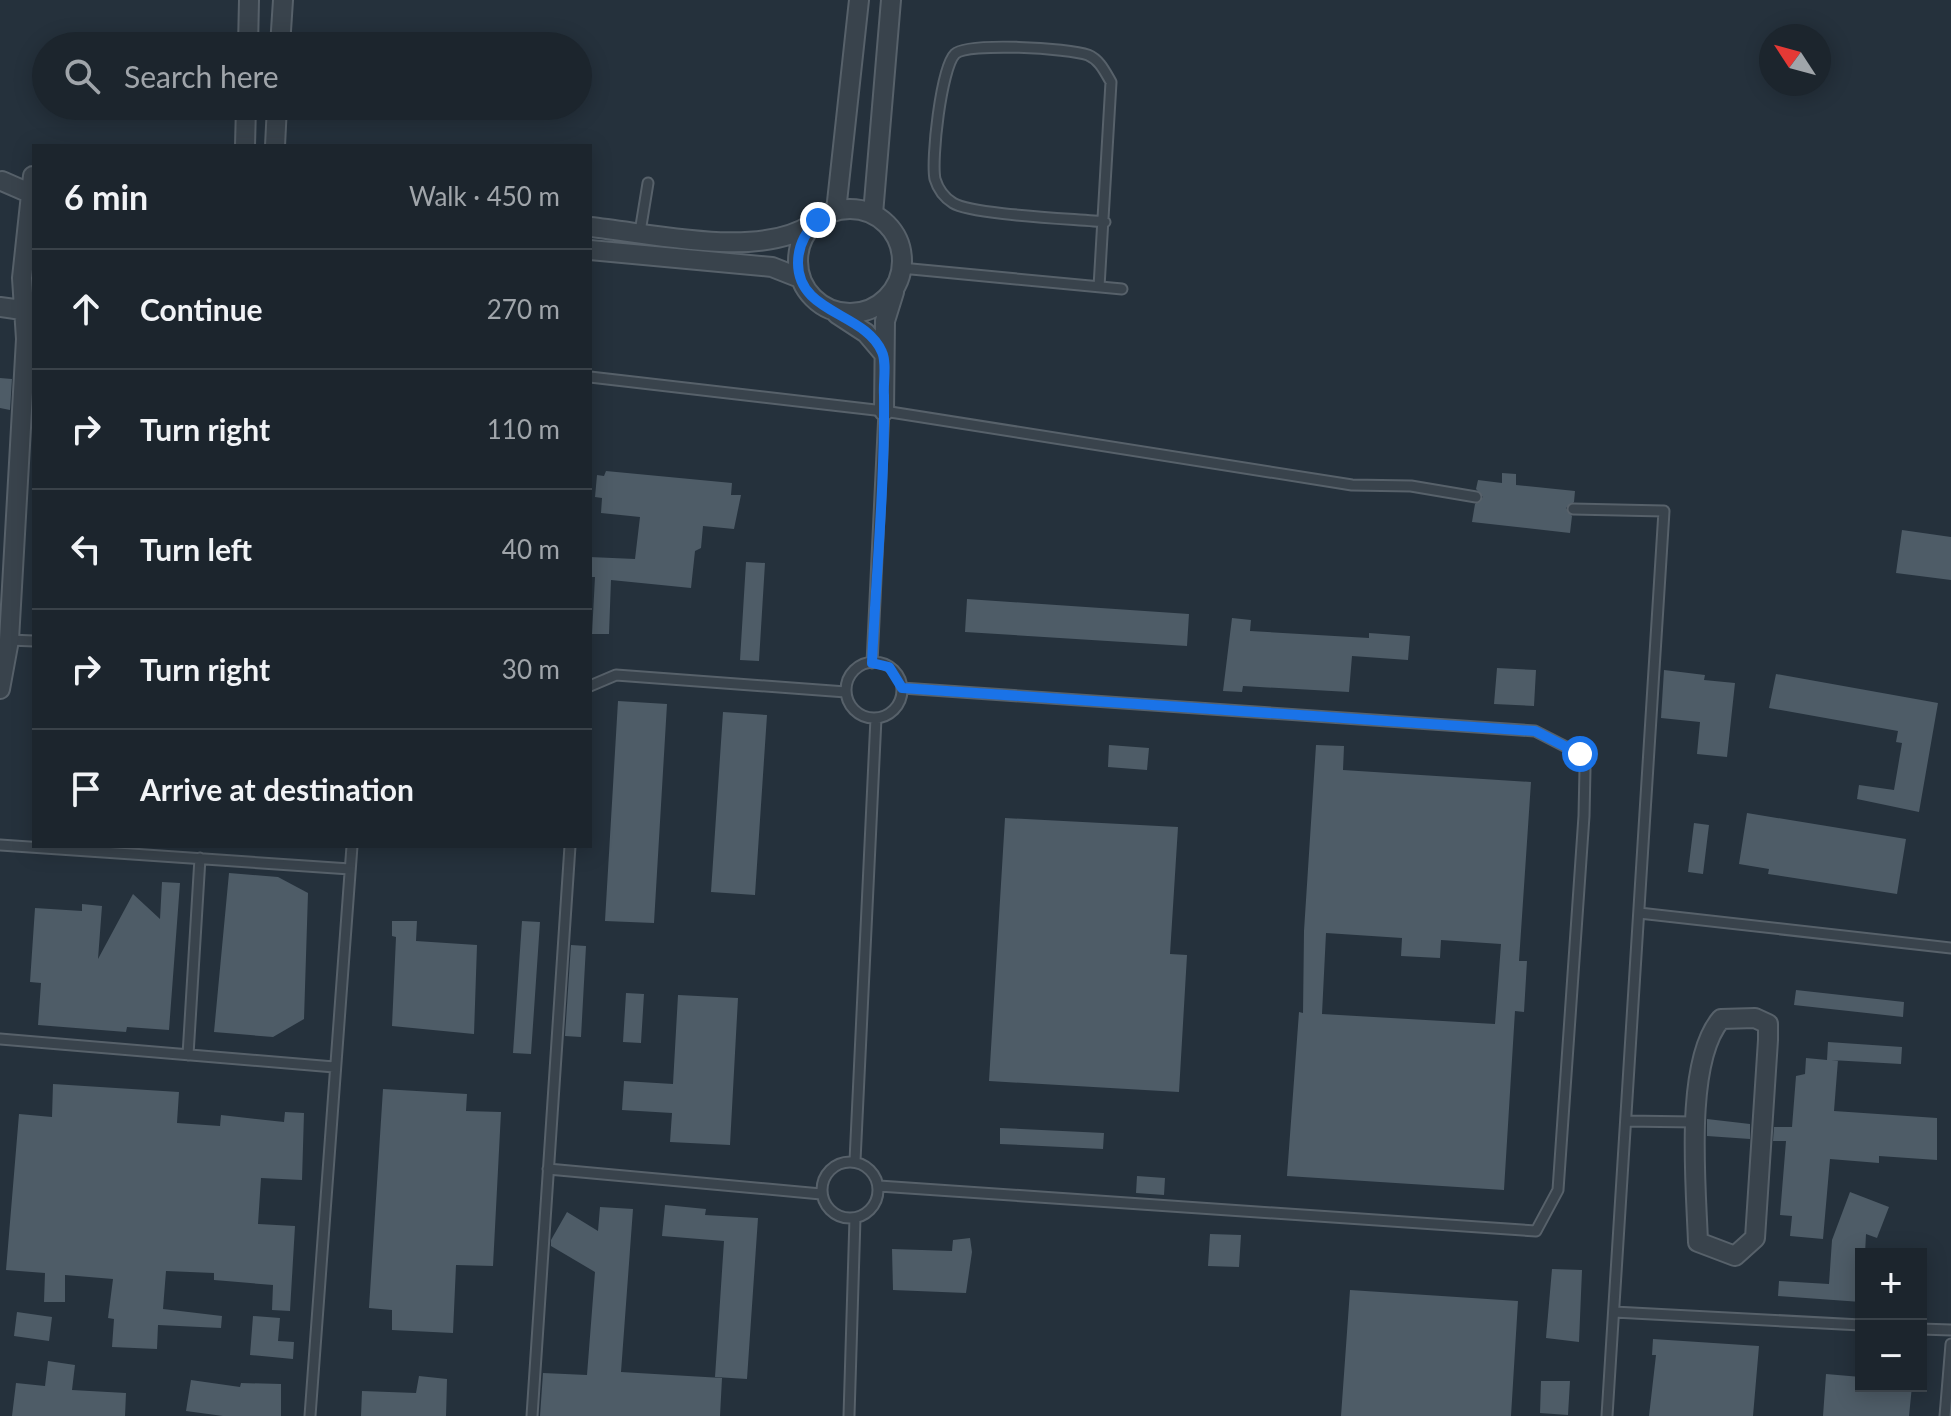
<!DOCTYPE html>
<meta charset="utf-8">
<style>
:root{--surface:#1c252d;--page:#293139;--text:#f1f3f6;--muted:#a0a5aa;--line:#3a4249}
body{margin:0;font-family:Lato,sans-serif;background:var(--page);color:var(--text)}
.controls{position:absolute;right:24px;bottom:24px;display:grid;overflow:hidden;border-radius:0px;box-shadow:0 4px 20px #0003}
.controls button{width:72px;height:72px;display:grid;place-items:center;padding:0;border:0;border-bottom:2px solid var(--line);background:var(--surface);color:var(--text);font:40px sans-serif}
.compass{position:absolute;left:1759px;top:24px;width:72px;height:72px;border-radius:50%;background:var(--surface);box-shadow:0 4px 20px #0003;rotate:306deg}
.stop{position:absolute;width:24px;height:24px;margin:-18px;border:6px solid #1a73e8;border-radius:50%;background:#fff}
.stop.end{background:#1a73e8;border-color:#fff;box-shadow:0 2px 8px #0008}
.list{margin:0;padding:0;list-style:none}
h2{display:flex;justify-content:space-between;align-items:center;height:104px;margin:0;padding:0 32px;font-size:34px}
h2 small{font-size:26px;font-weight:400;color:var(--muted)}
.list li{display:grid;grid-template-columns:52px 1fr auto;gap:24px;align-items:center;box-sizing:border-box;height:120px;padding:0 32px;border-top:2px solid var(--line)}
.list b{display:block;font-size:30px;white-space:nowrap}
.list em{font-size:26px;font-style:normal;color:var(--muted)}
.icon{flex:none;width:44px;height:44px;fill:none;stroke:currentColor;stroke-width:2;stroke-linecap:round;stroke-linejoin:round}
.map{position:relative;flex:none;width:1951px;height:1416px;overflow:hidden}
.search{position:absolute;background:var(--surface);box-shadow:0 4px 20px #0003;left:32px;top:32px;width:560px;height:88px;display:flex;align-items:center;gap:20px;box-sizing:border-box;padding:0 28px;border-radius:44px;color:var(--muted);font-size:30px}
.panel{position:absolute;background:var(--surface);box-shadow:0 4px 20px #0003;left:32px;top:144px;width:560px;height:704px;border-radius:0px}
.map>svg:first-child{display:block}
.building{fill:#4e5c67;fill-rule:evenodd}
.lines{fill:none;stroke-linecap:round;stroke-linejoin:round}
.lane-casing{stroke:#57616a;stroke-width:13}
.street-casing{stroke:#57616a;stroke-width:22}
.lane{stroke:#39434c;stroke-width:9}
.street{stroke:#39434c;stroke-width:18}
.route{stroke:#1a73e8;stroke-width:10}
</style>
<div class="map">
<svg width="1951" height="1416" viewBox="0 0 1951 1416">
<rect width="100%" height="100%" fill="#25313c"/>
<path class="building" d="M0,378L12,379L10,410L0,408Z
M606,471L732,483L731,495H741L734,529L703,526L701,548L695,551L691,588L611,580L609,634H592L595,577H590V557L635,559L640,517L601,513L602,498L595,497L597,475L604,476Z
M1502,473L1516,474V485L1575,491L1574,502L1566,508L1572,516L1570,533L1472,522L1475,504L1483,497L1476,489L1478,480L1502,483Z
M1902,530L1951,537V580L1896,573Z
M746,562L765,563L759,661L740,660Z
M967,599L1189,614L1187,646L965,632Z
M1232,618L1251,620L1250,631L1369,638V633L1410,636L1408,660L1352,656L1349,692L1243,686L1242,692L1223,691Z
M1497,668L1536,670L1534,706L1494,704Z
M1664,670L1705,675L1704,680L1735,683L1727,757L1697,754L1700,722L1661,718Z
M1776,674L1938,703L1919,812L1857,799L1859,785L1894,790L1902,743L1896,742L1898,731L1769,708Z
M618,701L667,704L654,923L605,921Z
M723,712L767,715L755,895L711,892Z
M1109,745L1149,748L1147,770L1108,767Z
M1316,745L1344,746L1343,770L1531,782L1519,961H1527L1524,1012L1515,1011L1504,1190L1287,1176L1299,1012L1303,1013L1304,931ZM1326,933L1402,938L1401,956L1440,958L1441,940L1501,944L1495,1024L1322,1014Z
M1747,813L1906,839L1897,894L1768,874L1769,869L1739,864Z
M1005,818L1178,827L1170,954L1187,955L1179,1092L989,1081Z
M1694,823L1709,825L1703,874L1688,872Z
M229,873L278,877L308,893L304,1019L273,1037L214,1032Z
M162,882L180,883L169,1030L127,1027L126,1032L38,1025L41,983L30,982L35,908L82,911V904L102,906L98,959L133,894L160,919Z
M392,921H417L416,941L477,945L474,1034L392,1026L396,937L392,936Z
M522,921L540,922L531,1054L513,1053Z
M571,945L586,946L581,1037L565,1036Z
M1796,990L1904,1002L1903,1017L1794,1005Z
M626,993L644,994L641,1043L623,1042Z
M678,995L738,998L730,1145L670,1142L672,1113L622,1110L624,1081L673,1084Z
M1828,1042L1902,1047L1901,1064L1831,1060H1838L1834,1111L1937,1118V1160L1879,1156V1163L1830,1159L1823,1239L1790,1236L1792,1216L1780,1215L1786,1141H1773L1774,1127H1792L1796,1076L1805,1074L1806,1058L1827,1060Z
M53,1084L179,1092L177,1123L220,1126L221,1115L284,1122L285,1112L304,1113L302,1180L261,1178L258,1224L295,1226L290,1311L272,1310L273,1285L214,1280V1273L166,1271L163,1309L222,1316L221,1328L158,1325L157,1349L112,1347L114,1319L108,1318L113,1279L65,1275V1302H44L45,1273L6,1270L19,1114L52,1117Z
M383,1089L467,1094L466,1111L501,1112L493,1266L456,1265L453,1333L392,1330V1310L369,1308Z
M1707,1119L1750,1124V1139L1707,1136Z
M1000,1128L1104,1133L1103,1149L1000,1144Z
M1137,1176L1165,1178L1164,1195L1136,1193Z
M1850,1192L1889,1207L1877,1238L1866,1234L1865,1254H1861V1302L1778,1296L1779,1281L1829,1284L1832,1240Z
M665,1205L706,1209L705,1215L758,1218L747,1379L715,1377L724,1241L662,1236Z
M600,1207L633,1209L621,1372L722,1378L720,1416H540L543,1373L587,1375L595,1272L551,1246V1240L567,1212L598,1231Z
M1210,1234L1241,1235L1239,1267L1208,1266Z
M970,1238L972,1252L966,1293L893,1290L892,1249L952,1251L953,1240Z
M1552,1269L1582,1270L1579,1342L1546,1338Z
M1350,1290L1518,1301L1511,1416H1341Z
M17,1312L52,1317L49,1341L14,1336Z
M253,1316L280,1318L278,1341L294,1342L293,1359L250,1355Z
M1653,1339L1759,1346L1753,1416H1649L1656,1355H1652Z
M48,1361L75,1365L72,1390L126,1393L125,1416H12L16,1383L45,1386Z
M1826,1374L1861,1377V1386H1912L1909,1416H1823Z
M419,1376L447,1379L446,1416H361L362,1391L416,1393Z
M191,1380L240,1387L241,1383L281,1384V1416H223L186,1411Z
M1541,1381H1570L1568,1415L1540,1413Z"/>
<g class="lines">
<defs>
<path id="lane" d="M640,232L648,183
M901,268L1122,289
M1099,287L1111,82C1105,72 1100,60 1088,55C1069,48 967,42 955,54C941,68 931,160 935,179C938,189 945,198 953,203C972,215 1077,219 1105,222
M590,377L884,411L1352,485L1411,486L1476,497
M1573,509L1664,511L1607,1416
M9,640L34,641
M846 690a28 28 0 1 1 56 0a28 28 0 1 1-56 0Z
M872,663L884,411
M590,686L616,675L846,692
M0,845L350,869
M1639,913L1951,948
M0,1039L334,1067
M188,1055L200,858
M1626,1121L1695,1122
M855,1161L876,718
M822 1190a28 28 0 1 1 56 0a28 28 0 1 1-56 0Z
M548,1169L821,1194
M879,1186L1536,1231L1558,1190L1584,816L1585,769L1580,754L1535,731L902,688
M1614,1312L1861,1325
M1921,1329L1951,1330
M310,1416L352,846
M532,1416L570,846
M849,1416L855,1218
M1945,1416L1951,1344"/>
<path id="street" d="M248,46L249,0
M280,46L283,0
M245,146L246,106
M275,146L277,106
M2,181L34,195
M798 261a52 52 0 1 1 104 0a52 52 0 1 1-104 0Z
M836,211L859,0
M873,214L891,0
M590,227C651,233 759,260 812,224
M590,250L772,267L800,278
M0,307L22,310
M837,314L866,333L883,353
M884,411L885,321L894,292
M0,689L9,640L26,339L22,278L33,176
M1755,1018L1768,1024V1040L1755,1238L1735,1256L1698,1242C1696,1185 1684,1062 1721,1019Z"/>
</defs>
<use href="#lane" class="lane-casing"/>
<use href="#street" class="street-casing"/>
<use href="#lane" class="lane"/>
<use href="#street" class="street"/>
</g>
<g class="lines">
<path class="route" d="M818,220C805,232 798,246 798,263C798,314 865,312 882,352C887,363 883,383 884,395C885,484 876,574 872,663L889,667L902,688L1535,731L1580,754"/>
</g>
</svg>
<div class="controls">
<button>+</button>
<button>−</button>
</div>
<svg class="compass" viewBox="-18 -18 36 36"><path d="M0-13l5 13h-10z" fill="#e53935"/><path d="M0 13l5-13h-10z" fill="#a0a5aa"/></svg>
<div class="stop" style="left:1580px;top:754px"></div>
<div class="stop end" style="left:818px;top:220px"></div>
<div class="search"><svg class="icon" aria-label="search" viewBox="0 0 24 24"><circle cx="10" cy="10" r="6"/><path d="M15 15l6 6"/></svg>Search here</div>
<section class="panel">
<h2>6 min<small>Walk · 450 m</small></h2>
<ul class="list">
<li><svg class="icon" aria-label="ahead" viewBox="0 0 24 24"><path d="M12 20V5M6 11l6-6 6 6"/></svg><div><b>Continue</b></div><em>270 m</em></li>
<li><svg class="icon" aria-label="right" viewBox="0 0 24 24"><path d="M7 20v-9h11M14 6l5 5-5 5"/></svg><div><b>Turn right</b></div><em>110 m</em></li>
<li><svg class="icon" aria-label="left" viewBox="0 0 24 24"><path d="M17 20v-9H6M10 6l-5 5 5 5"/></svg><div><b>Turn left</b></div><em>40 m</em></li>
<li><svg class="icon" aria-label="right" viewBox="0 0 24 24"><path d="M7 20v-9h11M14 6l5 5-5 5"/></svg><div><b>Turn right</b></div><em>30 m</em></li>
<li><svg class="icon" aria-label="arrive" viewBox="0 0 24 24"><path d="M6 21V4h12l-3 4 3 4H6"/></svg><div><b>Arrive at destination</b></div></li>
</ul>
</section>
</div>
